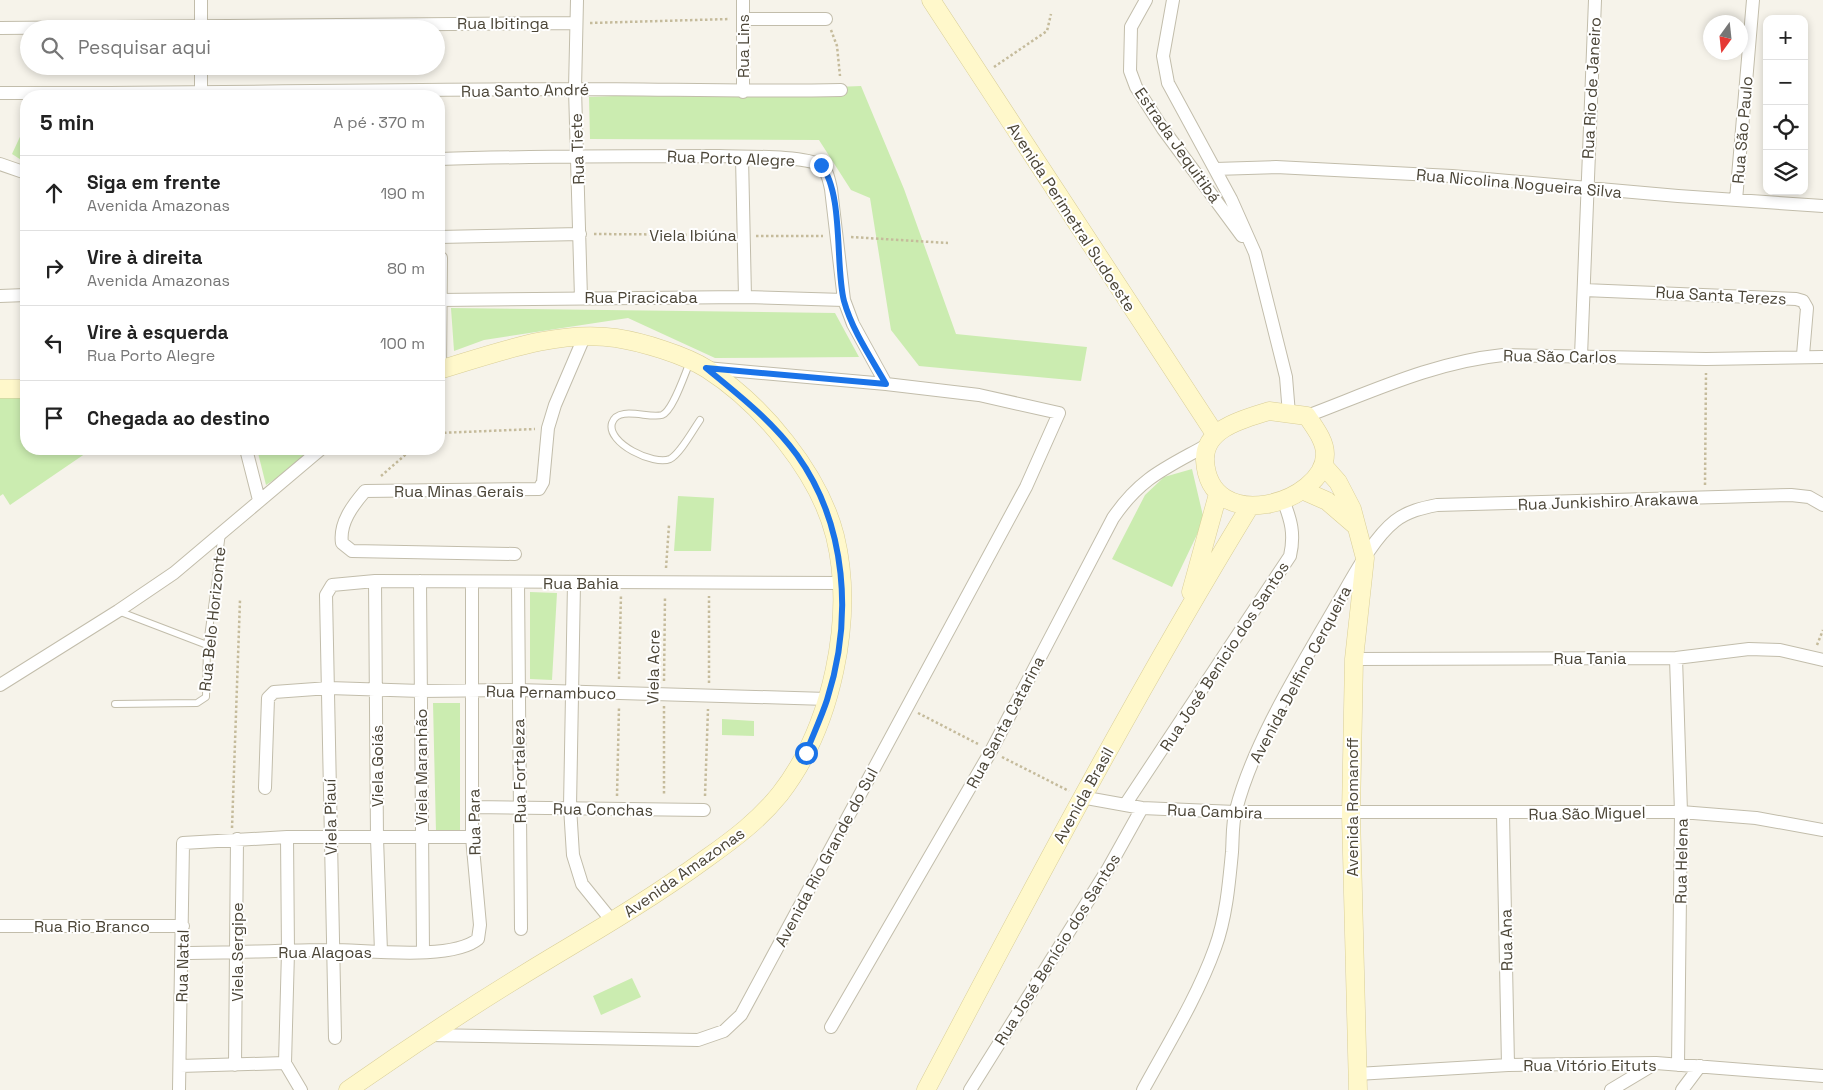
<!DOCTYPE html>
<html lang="pt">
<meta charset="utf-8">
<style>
:root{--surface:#fff;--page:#f6f6f6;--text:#222;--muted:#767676;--line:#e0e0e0}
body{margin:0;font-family:"Space Grotesk",sans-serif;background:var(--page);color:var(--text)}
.controls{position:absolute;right:15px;top:15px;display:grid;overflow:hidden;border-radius:10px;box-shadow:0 2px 8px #0003}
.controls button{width:45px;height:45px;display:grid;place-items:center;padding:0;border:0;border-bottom:1px solid var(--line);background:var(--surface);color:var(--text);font:25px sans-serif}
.compass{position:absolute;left:1703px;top:15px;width:45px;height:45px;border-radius:50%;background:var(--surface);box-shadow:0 2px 8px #0003;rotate:195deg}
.stop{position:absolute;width:15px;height:15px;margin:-11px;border:4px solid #1a73e8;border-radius:50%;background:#fff}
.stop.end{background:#1a73e8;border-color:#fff;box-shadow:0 1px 5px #0008}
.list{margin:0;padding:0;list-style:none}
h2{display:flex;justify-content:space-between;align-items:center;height:65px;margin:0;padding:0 20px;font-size:21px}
h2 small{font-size:16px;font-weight:400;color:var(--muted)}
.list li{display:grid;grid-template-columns:32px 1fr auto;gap:15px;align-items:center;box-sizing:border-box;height:75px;padding:0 20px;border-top:1px solid var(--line)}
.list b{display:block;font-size:19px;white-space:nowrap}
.list p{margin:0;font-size:16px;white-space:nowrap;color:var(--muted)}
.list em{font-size:16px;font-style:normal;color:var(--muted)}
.icon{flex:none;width:28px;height:28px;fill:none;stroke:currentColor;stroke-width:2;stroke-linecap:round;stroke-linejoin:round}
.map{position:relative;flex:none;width:1823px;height:1090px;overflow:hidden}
.search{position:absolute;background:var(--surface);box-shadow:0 2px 8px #0003;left:20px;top:20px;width:425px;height:55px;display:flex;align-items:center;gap:12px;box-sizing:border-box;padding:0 18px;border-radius:28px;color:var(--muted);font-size:19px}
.panel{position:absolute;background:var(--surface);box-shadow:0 2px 8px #0003;left:20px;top:90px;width:425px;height:365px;border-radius:20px}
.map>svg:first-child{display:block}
.green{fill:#cbecb0}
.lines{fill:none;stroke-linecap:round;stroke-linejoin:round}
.lane-casing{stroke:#c2bdab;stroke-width:8}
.street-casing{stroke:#c2bdab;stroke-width:14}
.secondary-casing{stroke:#d9ce97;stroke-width:19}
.path{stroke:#c5bb9b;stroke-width:2.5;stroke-dasharray:2.5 2.5;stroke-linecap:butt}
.lane{stroke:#fff;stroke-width:6}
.street{stroke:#fff;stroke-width:12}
.secondary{stroke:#fff8cb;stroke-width:18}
.route{stroke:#1a73e8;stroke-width:6}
.labels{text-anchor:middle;stroke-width:4;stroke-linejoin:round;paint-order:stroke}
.street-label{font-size:16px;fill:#4b4537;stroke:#fff}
</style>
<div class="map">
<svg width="1823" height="1090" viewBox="0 0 1823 1090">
<rect width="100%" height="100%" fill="#f6f3ea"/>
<path class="green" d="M861,86L904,189L956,334L1087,347L1081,381L919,366L891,330L870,198L851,190L819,140L590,139L589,97Z
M25,126L26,127V163L12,154Z
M451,308L835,313L859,357L715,358L628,318L484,340L454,351Z
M0,396L26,397V449H92L10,505L3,494L0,496Z
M257,449H321L266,485Z
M1192,469L1204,520L1172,587L1112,559L1145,495L1164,477Z
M678,496L714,498L711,551H674Z
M530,592L557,593L552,680L530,679Z
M433,703H460V833L436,832Z
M722,719L754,721V736L722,735Z
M632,978L641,997L601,1015L593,996Z"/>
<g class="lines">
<defs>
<path id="lane" d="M690,362C685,373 673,411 662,415C649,419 618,405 612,423C606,443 654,466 670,459C680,454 693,430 700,420
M118,611L207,645
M115,704L197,703L206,697L207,645L222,533"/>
<path id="street" d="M201,0V29
M577,0L575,89L581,298
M1146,0L1131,27L1130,71L1136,87L1163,129L1242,236
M1173,0L1163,56L1168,83L1231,199L1255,253L1286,377L1289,414
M743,19H826
M0,28L576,23
M201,66V96
M743,92V0
M0,93C192,94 383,89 575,89C663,89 752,92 841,90
M742,157L745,297
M439,159C532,156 625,156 719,156C740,157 805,155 820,165C828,170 829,181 831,189L844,300L853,324L886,384
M0,164L26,173
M1215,169L1276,167L1452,176L1678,196L1823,206
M1736,200L1753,0
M439,237L580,234
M1584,290L1796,299L1803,301L1807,308L1803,355
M0,296L26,295
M439,300L745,297L844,300
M1581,356L1595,0
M440,370L441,258
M1307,416C1371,392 1434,362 1503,355L1706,359L1823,357
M246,449L259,500
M515,554L352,551L342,543C339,523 353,505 365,491L539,489L543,482L548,428L555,405L585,335
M375,581L377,838L381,952
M420,581L423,952
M518,582L521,929
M574,583L570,807L573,855L582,884L612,921
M1676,658L1681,812L1678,1065
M1354,659L1676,658L1749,649L1780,650L1823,660
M0,685L118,611L174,573L321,449
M265,788L268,698L274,692L329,688L421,691L518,690L827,699
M1081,797L1142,808L1235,812H1681L1756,818L1823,830
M1125,805L1290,556C1295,534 1291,520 1283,500
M472,807L704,810
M1503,814L1508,1065
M0,926H183
M183,953C233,953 282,950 332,950C366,950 452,961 478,939L480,925L472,837V582
M831,1027L991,751L1113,518C1141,477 1166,468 1207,445
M429,1035L698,1040L724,1031L741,1015L1026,487L1059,413L979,395L886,384L706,368
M335,1038L326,595L332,585L375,581L843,583
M285,1063L288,952L287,837
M235,1065L237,839
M180,1066L285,1063L301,1090
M1357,1074L1508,1065L1656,1063L1823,1076
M179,1090L183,843L287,837H472
M970,1090L1108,869L1142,808
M1143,1090C1168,1044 1197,998 1215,948C1226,918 1229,884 1232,852C1233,838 1232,823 1236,810C1253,743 1302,665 1337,604C1352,579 1372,539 1395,521C1408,511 1422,508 1437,505L1791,495L1809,497L1823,505
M1611,1090L1656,1063
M1682,1090L1700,1066"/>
<path id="secondary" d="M931,0L1215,434
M0,389H26
M1269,411L1307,416C1314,427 1325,440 1325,454C1325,503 1209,537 1205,460C1204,428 1244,419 1269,411Z
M1323,465L1338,482L1352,509L1365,558L1354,659L1351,814L1358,1090
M1302,490L1327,501L1356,526
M1191,592L1218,494
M348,1090C415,1043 484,998 554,956C606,925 658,894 707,858C734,839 759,820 780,794C832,727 855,618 835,536C819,473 762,404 707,369C685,355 642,342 616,338C558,329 493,354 439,370
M926,1090C1030,893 1134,696 1250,506"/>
</defs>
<use href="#lane" class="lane-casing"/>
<use href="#street" class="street-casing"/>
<use href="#secondary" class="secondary-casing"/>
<path class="path" d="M590,23L730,19
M831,30L837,46L840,76
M994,67L1047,31L1051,14
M594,234L731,235
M756,236H823
M851,237L948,243
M439,433L535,429
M381,476L412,449
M1705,485L1706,373
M666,568L669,525
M1817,645L1823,630
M619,679L621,594
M664,681L665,596
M709,683V596
M664,706V796
M918,713L980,745
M1002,757L1069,791
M617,796L619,707
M705,796L708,709
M232,828L240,600"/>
<use href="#lane" class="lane"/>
<use href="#street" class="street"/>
<use href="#secondary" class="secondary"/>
</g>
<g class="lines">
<path class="route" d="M806,753C813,735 821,718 827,700C853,619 847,525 797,455C772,421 739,395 706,368L886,384C871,358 852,330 844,301C835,267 844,193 821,165"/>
</g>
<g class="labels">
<g class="street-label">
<text x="503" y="29">Rua Ibitinga</text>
<text transform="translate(743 46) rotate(-90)" y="6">Rua Lins</text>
<text transform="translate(1591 88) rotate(-87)" y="6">Rua Rio de Janeiro</text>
<text transform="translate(525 90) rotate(-1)" y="6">Rua Santo André</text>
<text transform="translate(1742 130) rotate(-85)" y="6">Rua São Paulo</text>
<text transform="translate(1178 145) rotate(55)" y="6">Estrada Jequitibá</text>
<text transform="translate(577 149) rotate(-92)" y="6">Rua Tiete</text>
<text transform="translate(731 158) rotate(2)" y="6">Rua Porto Alegre</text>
<text transform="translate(1519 183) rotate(5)" y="6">Rua Nicolina Nogueira Silva</text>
<text transform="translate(1072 217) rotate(57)" y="6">Avenida Perimetral Sudoeste</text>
<text x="693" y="241">Viela Ibiúna</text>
<text transform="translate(1721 295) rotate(3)" y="6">Rua Santa Terezs</text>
<text x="641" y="303">Rua Piracicaba</text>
<text transform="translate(1560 356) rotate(1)" y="6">Rua São Carlos</text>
<text x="459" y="497">Rua Minas Gerais</text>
<text transform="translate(1608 501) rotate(-2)" y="6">Rua Junkishiro Arakawa</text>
<text x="581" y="589">Rua Bahia</text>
<text transform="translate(212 619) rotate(-84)" y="6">Rua Belo Horizonte</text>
<text transform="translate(1224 656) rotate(-57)" y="6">Rua José Benicio dos Santos</text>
<text x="1590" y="664">Rua Tania</text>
<text transform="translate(653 667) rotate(-89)" y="6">Viela Acre</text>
<text transform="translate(1300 674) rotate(-62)" y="6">Avenida Delfino Cerqueira</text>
<text transform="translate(551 692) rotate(1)" y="6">Rua Pernambuco</text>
<text transform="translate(1005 722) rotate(-62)" y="6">Rua Santa Catarina</text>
<text transform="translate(377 766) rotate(-90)" y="6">Viela Goiás</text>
<text transform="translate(421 767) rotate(-90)" y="6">Viela Maranhão</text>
<text transform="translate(519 771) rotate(-91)" y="6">Rua Fortaleza</text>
<text transform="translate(1083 795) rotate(-61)" y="6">Avenida Brasil</text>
<text transform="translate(1352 807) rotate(-90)" y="6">Avenida Romanoff</text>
<text transform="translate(603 809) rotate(1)" y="6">Rua Conchas</text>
<text transform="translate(1215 811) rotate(2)" y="6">Rua Cambira</text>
<text transform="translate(1587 813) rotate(-1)" y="6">Rua São Miguel</text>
<text transform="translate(330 817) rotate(-91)" y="6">Viela Piauí</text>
<text transform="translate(474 822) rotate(-91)" y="6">Rua Para</text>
<text transform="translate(826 857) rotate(-62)" y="6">Avenida Rio Grande do Sul</text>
<text transform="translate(1681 861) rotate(-89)" y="6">Rua Helena</text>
<text transform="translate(684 872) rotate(-35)" y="6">Avenida Amazonas</text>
<text x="92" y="932">Rua Rio Branco</text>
<text transform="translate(1506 940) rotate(-91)" y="6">Rua Ana</text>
<text transform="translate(1057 949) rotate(-58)" y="6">Rua José Benício dos Santos</text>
<text transform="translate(237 952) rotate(-90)" y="6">Viela Sergipe</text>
<text x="325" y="958">Rua Alagoas</text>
<text transform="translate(182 966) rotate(-89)" y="6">Rua Natal</text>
<text x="1590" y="1071">Rua Vitório Eituts</text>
</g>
</g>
</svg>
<div class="controls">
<button>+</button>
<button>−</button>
<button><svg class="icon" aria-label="locate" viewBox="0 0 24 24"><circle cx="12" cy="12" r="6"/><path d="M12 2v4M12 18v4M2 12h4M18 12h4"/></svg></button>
<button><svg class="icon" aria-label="layers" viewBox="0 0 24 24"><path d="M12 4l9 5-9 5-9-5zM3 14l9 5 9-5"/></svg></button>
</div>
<svg class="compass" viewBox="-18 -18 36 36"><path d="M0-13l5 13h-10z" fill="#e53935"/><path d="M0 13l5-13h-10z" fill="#767676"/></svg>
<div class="stop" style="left:806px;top:753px"></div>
<div class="stop end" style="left:821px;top:165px"></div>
<div class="search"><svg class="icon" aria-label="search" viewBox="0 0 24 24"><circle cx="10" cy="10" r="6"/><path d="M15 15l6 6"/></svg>Pesquisar aqui</div>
<section class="panel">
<h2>5 min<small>A pé · 370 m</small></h2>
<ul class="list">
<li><svg class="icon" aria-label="ahead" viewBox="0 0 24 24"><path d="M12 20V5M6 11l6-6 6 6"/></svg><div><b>Siga em frente</b><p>Avenida Amazonas</p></div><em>190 m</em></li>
<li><svg class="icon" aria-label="right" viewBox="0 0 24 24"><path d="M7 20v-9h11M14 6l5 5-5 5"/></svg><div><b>Vire à direita</b><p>Avenida Amazonas</p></div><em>80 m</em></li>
<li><svg class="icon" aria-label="left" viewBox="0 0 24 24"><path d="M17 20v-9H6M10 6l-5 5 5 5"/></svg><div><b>Vire à esquerda</b><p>Rua Porto Alegre</p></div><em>100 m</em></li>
<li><svg class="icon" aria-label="arrive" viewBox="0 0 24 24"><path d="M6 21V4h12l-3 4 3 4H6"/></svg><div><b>Chegada ao destino</b></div></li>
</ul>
</section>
</div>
